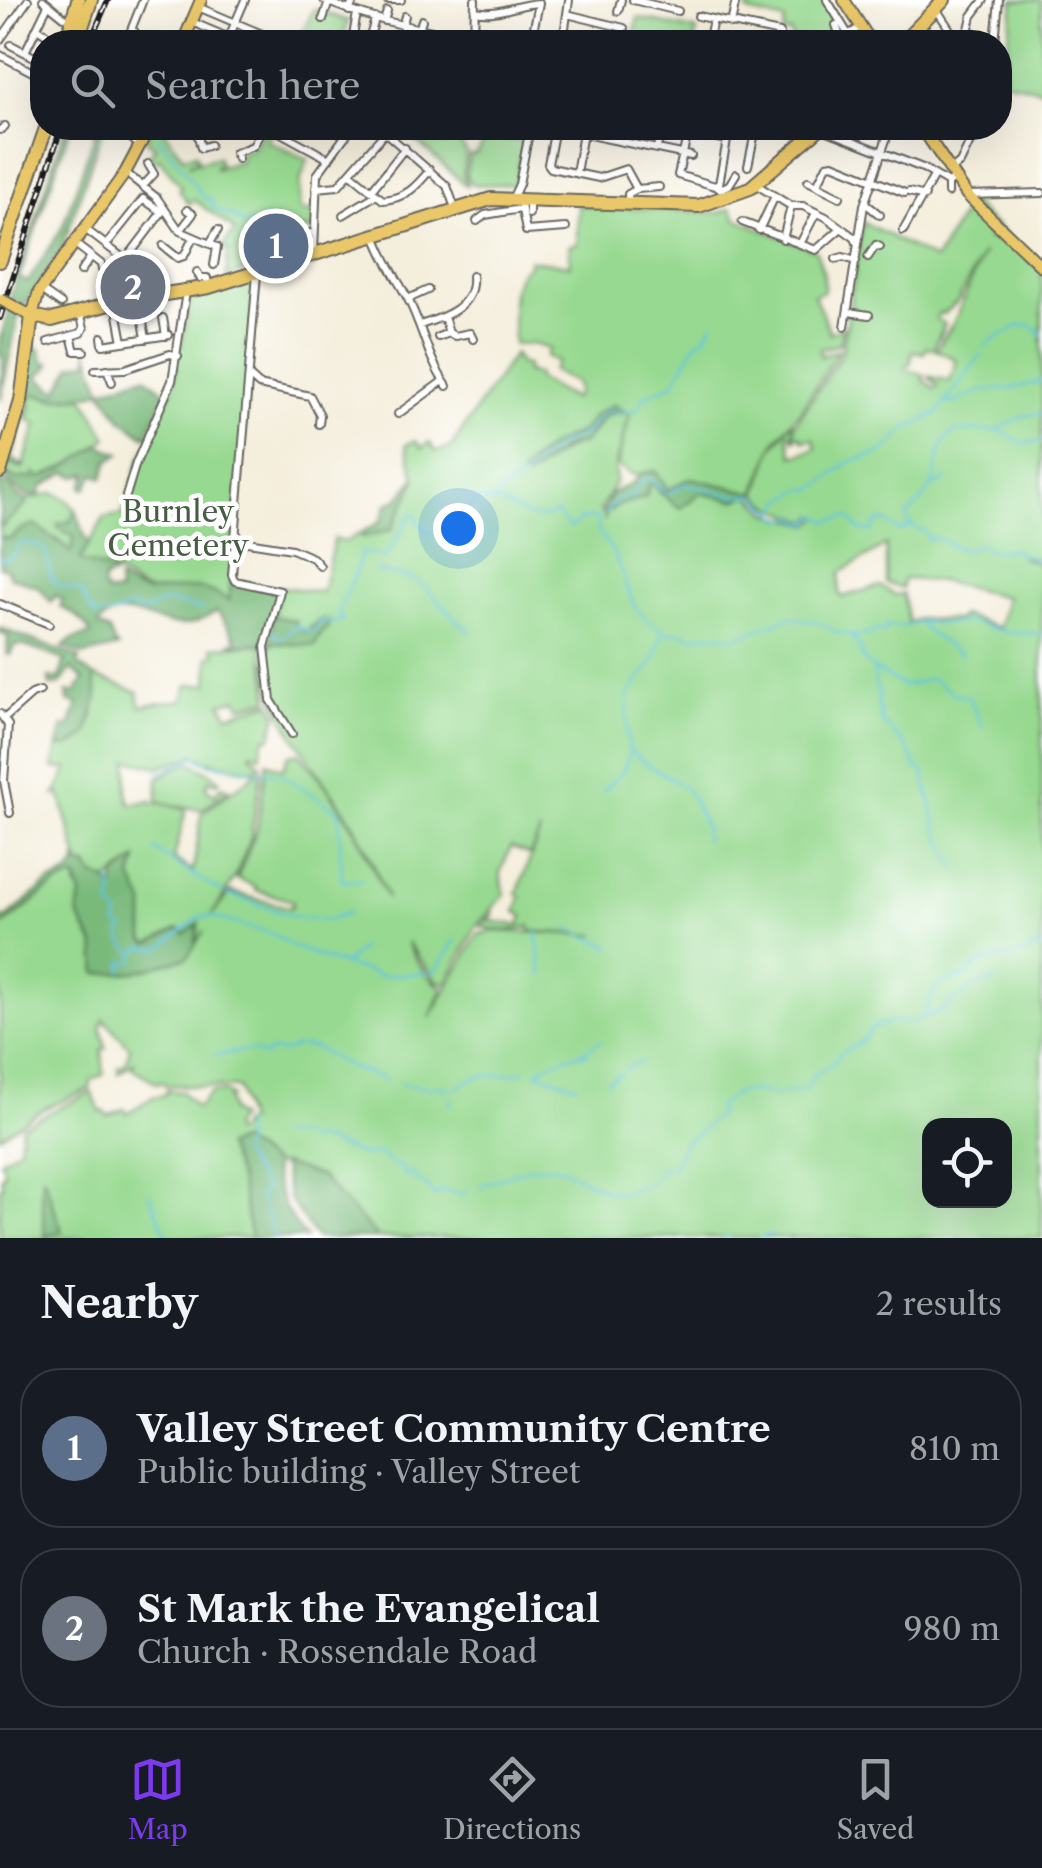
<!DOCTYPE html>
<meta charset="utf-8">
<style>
:root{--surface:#171b24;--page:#242831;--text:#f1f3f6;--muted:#9ea1a6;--line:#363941;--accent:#7c3aed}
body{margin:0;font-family:"Libre Caslon Text",serif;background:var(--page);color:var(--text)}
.controls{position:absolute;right:30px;bottom:30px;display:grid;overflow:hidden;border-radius:20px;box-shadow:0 10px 40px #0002}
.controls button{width:90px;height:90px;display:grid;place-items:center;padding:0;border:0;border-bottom:2px solid var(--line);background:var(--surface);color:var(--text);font:50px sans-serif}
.you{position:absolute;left:458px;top:528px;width:35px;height:35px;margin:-25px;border:8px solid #fff;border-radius:50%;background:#1a73e8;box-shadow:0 0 0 15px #1a73e833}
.badge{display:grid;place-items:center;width:65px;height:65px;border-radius:50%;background:var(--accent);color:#fff;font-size:32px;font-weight:700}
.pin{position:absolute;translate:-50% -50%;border:5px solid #fff;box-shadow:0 2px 10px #0006}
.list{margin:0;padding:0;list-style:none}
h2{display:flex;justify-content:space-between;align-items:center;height:130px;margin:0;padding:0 40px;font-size:42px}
h2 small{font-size:32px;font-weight:400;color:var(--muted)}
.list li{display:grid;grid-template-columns:65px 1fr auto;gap:30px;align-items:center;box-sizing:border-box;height:160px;margin:0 20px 20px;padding:0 20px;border:2px solid var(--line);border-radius:40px}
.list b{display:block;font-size:38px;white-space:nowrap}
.list p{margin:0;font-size:32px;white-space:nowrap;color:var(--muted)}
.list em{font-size:32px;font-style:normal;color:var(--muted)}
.icon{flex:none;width:55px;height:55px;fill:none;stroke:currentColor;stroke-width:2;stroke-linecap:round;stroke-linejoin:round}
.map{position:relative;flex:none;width:1042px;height:1238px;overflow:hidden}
.search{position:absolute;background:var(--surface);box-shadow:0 10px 40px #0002;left:30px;right:30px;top:30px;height:110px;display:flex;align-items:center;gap:25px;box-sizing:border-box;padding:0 35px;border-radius:40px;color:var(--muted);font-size:38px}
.sheet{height:490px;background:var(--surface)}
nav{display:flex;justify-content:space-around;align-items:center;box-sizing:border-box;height:140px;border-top:2px solid var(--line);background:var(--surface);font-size:28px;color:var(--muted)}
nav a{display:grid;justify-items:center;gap:5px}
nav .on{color:var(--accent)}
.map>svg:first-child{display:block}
.green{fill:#97d990;stroke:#5a7a56;stroke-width:2.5;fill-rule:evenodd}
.forest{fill:#79b97a;stroke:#4a6a4b;stroke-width:2.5}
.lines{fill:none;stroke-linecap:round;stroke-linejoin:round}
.stream{stroke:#5ec4db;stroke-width:2.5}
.minor-casing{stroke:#68665f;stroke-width:10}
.major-casing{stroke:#68665f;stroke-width:14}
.highway-casing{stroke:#68665f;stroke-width:16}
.minor{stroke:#fff;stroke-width:6}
.major{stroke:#eac769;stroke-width:10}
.highway{stroke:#eac769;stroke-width:12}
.rail-casing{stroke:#1c1c1c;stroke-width:6}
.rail{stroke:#fff;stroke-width:2.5;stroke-dasharray:8;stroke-linecap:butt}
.major-bridge-casing{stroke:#68665f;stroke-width:14;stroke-linecap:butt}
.major-bridge{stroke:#eac769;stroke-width:10}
.labels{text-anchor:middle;stroke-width:9;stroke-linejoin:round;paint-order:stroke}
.park-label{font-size:30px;fill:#475e45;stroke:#fff}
</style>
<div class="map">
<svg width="1042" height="1238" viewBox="0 0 1042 1238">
<rect width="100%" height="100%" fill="#fff"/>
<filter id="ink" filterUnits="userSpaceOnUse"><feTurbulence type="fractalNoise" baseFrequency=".01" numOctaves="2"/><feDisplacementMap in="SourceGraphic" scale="20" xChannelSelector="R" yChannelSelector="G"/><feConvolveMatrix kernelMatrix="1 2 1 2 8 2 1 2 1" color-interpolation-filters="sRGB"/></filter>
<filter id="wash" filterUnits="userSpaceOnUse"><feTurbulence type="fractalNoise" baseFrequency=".0048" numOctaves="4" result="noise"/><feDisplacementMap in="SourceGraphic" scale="40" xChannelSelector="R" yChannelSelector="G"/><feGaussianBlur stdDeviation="2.25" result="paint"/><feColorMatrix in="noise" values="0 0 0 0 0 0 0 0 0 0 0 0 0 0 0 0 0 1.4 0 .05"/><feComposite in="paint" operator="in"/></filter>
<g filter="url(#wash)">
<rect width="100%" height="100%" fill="#f4eedc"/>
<path class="green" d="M748,0H825L837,20L830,26L835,42H793L791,33H783L785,21L748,12Z
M1014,0H1042V90L1003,80Z
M314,9L348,21L342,42H298Z
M638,18L697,31L694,42H632Z
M151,128H162L183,157L196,154L198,160L188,165L218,157L220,165L215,166L216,169L241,160V153L251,150L265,128H274L267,141L308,160L300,181L299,210L313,212L312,230L291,232L289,239L278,238L273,242L277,252L286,254V257L226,278L228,249L222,247L235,230L194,200L189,204L179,190L182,187L159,159L153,162L149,157L155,147L146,140Z
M412,128H457L456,138L467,153L463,174L468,187L408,133Z
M493,136L523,142L515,184L476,185L469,181L466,174L470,155L476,154L486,140Z
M970,201L993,224L988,241L995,225L1042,271V559L1021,557L1042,565V1238H378L320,1176L273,1164L240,1141L226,1146L239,1179L251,1238H0V1187L3,1185L1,1179L5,1170L0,1161L19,1148L22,1126L92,1092L100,1112L104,1111L107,1116L124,1109L127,1113L153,1097L165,1095L167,1090L182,1092L197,1108L211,1092H225L231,1097L228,1098L231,1112L239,1118L233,1125V1132H238L242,1123L247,1122L238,1088L166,1085L161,1081L157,1083L132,1068L134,1062L118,1073L119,1066L125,1065L130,1048L104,1019L101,1028L106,1048L102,1050L104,1074L91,1081L90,1089L43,1109L0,1136V926C27,912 47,881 77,878L76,886L81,895L78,915L95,947L97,973L135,972L195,945L204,931L196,941L197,924L184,935L178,929L149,945L144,940V903L132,878L136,860L107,881L94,876L88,866L80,867L60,794L55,795L68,769L53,768L58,746C94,751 98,701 94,676L138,692L140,706L183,700L188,685L208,684L209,656L215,655L212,647L262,644L269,699L241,706L238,699L221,703L228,715L270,702L277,714L271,737L264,739L260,756L251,752L250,754L261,765L254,770C233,766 214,766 195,755L159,767L128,760L127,792L130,804L150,801L186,809L174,859L193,871L202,813L262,769L251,838L235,877L212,915L230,892L291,908L293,901L255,890L256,887L237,879L257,829L267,762L283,769L289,755L299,753L326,786L354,829L388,899C378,875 368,850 355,827C331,785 246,692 272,643L314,646L322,631L319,621L306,632L274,616L280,587L322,592L334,539L345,542L359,534L363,537L384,529L416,481L406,445L416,440L422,448L429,442L436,452L451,447L514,354L520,364L527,365L526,372L537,375V379L573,399L577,393L576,383L552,371L557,362L546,356L550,349L533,344H514C514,318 505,281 529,265V260L570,265L569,246L577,244L578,205L719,213L731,208L737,219L816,251L824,275V291L814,295L830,333L843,326L840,344L820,349L821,356L839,350L801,410L775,442L755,493L691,478L668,490L655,471L633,475L617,466L630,413L615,466L616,481L600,510L605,519L606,514L653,483L662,495L690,502L700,493L735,500L749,494L770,514L810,525L819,518L816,516L808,521C785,509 779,516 757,494L772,449L793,422L795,441L791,434L788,435L793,456L816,449L814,439L803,441L801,436L796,437L794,426L842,353L863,222L935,260ZM983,253L954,322L936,350L957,360L950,381L927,376L938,385L935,389L923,380L924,375L904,369L906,365H910L913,351L924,353L926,347L933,349L945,324L936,319L939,313L943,314L957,302ZM613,405L629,413C595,409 606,425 585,439C563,453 552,455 531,475L521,474L533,460L566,438L582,432L595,415ZM886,545V583L902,588L903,579L939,581L1006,597L999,628L962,615L957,620L919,619L908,622L903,594L895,595L880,586L842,597L839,593L840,573ZM540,831L517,894L521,896L516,912L523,915L520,925L490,921L494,911L481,926C494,932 519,931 530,926V931L597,935L494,931L478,934L430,1018L443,988C428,979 414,958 407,942L437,981L446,984L477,925L505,895L500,873L511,847L530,855ZM930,1126H1004V1200H930Z
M257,276L230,600L176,590L154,593L141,589L117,573L80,560L104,518L123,514L137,467L172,391L191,298Z
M36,393L52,399L84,397L107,438L81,459L39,479L34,474L33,479L20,480L6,474L7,463L23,466L37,424L28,420L31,397Z
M54,493L66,499L76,510L69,522L75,543L71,552L57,539L22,529L9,540L0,537L1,526L25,505L26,500Z
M189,761L220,779L218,783L209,780L206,789L215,794L222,786L230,789L201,810L158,802V778Z"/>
<path class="forest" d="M65,128H70L19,278L28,282L62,228L97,128H103L63,246L24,307L10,299Z
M9,309L19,313L0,401L3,357L0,355V340Z
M32,345L39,349L45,363H50L47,370L39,374L40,379L58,391L72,365L89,361L88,350L102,390L145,376L166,393L146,437L121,419L102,391C78,397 60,401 35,394L29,399L12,459L24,466L22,469L7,463L6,474L20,480L24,477L33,479L35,474L40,478L65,468L100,445L120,454L109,460L103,478L94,474L86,489L82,488L88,473L77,477L66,473L42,487L40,494C20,500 16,486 2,474Z
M613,405L629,414C601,406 598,426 583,443L566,447L526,478L521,474L533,460L552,445L582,432L595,415Z
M655,471L668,490L691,478L755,493L753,497L749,495L735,500L700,493L681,508C664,501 665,489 652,484L649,485L646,497L616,506L606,514L603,512L612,493L634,482L640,474Z
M415,478L416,481L391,530L363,537L359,534L380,522L387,504L397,500Z
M0,482L8,484L18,496L26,500V505L0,528Z
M76,510L86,539L90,542L80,560L117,573L105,578L103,586L107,593H119L118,579C127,584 138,592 149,592C179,591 199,579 229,601L231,580L275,589L278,596L262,644H229L237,640L217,611C207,617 193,626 180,625C150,624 121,598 98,625L109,631L115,646L119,647L85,655L63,647L71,640L91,634C82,619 76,614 60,607L63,599L55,596L51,602L38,587L9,576L7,569L0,567V537L10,539L22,529L35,525L71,552L74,536L58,528V524L69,522Z
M274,616L296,621L295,626L306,632L323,619L330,622C326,632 317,634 315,646L273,642L267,652Z
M0,628L80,658L78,665L94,676L97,696L87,735L68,747L58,746L63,726L70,727L78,704L68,701L67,692L75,693L84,680L71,669L60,684L50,686L49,678L59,679L65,660L22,645L14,646L10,655L7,654L8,636L0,633Z
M76,857L80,866L86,865L94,876L107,881L113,889L116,875L137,859L132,878L144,903V940L149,944L179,929L185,934L199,923L195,945L187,958L135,972L97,974L95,946L78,914L81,895L76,878C47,882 26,913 0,926V916L6,918L48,883L69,874L76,864Z
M240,1141L273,1164C276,1194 286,1215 306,1238H251L239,1179L226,1146Z
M282,1164L320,1176L378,1238H316L289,1199Z
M43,1175L62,1231L45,1236L41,1187Z"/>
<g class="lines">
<path class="stream" d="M159,138C165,145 201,192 203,198L212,199V207L239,220L242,225L249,223L255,227L263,219L280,222L284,228H296
M985,346C991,340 1020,323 1029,325C1034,326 1038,331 1042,335
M945,401L952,404L984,390L1010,389L1042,381
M631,411L640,407L643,397L673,384L696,343L705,337L713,324
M998,429L1021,443L1042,441
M934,486L946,479
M757,497L781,519L793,517L807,523L819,516L827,521L849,517L859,529L872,532L876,523L884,520L899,531L913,525L917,530H924L929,540L933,537L964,550L979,545L996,551L1014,549L1019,554L1042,561
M491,501C514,505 534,527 556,513L570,528L582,519L598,518L599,533L613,551L635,607L649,622L668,634L680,632L690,637L707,634L737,637L790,617L818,622L838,633L861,636L878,630L885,632L886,626L900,627L921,621L942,624L967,621L1006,632L1042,634
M776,512L783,500L804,488L812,490L850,462L884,452L907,428L937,414L982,353
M605,514L617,499L635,495L638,483L648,478L667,493L688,484L733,496L754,495
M909,526L907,515C917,506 929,495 933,482C940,461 935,446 955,431L997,430L1023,416L1042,413
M0,559L11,557L22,542L43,547C58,579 38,582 81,591L92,612L98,616H109L130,608L143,612L167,601L201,609
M377,570C389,575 406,574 417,581C439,596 453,621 471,632
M919,621L926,631
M272,632L281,639L295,626L311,632L324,620L330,623L343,620L338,611C348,591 357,575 361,552L386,557L412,513L416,514L418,522L429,533L435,532L441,520L449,525L456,509L473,506L476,499L489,502L498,498L499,491C521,483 540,458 561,444C568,440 576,440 583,435C603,420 596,405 628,412
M928,632L962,655
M850,634L861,649L862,658L874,669L904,686L932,679L954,694L969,697L983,728
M874,670L876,689L881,695L877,699L882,722L907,747L917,769L923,771L938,831
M633,752C650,774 690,778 696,808
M257,771L261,772
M264,772L277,773
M159,773L195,757L210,764L253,771
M280,773L339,812L342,881L362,880
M603,791L622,772L630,754C626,738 628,713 628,695L653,662L663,633
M698,810L705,827V840
M939,834L955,868
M155,850L223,893
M110,881L114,894L110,905L119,916L117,925L124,929L121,933L122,941L136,956L133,962H122L123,971
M228,894L292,916L330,920L349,912
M567,928L576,932
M537,933L542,976
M272,934L292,946L337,963
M581,934L612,947
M135,953L143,947L160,949L198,918L209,916L270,933
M339,963L381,976
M346,963L362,947
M431,973C443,967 446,950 456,940
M383,976L427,973
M926,1011C935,987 936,980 965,977C987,948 1013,967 1036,946L1042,948
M301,1046L313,1047L350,1067L386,1080
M581,1053L601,1041
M216,1055L252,1050L265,1056L270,1051L285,1052L297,1046
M625,1069L641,1061
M537,1073C550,1060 572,1054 589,1054
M537,1073L577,1085
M608,1081L620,1073
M400,1084L431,1088
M434,1087L449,1088
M454,1089L476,1077L525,1072
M782,1094L807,1089L813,1075L833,1064L839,1055L862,1041L871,1029L890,1021L910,1022L943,1010L971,988L996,980
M449,1096L451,1105
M243,1123L245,1144L241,1153L265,1189L259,1195L275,1238
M278,1135L302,1136L311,1142L317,1139L364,1155L379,1153L393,1165L401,1166L405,1176L414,1172V1180L425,1183L435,1196L441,1191L462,1194L468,1191
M684,1146L685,1141C697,1138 708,1121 719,1114L718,1106L734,1094L748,1091L779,1095
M640,1186L648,1183L661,1168H671L683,1148
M480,1188L485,1183C506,1178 527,1165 549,1166C576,1166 606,1207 639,1187
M149,1194L168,1238
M724,1238H730
M760,1238L772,1234"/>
</g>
</g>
<g filter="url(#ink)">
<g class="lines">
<defs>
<path id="minor" d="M43,0L64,17
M324,0C377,24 432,30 489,42
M386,0H401
M633,0L678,11
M827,0L848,34
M198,7L281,42
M937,10L958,42
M349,11L354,0
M475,11C499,16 515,4 539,3
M618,11L621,0
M567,14L624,28
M698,16L780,33L781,42
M323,19L329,2
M375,19L371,33L377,42
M384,21L387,11
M192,22L239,42
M731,24L736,0
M836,25L841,39L861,27
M402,26L405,16
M534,27L539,3
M37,28L54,39
M419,30L422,20
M135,32L131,30L143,0
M0,40L28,0
M474,40L475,0
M227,42L245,0
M352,42L357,13
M563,42L569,0
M611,42L612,40
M708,42L713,20
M966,42L972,16L984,0
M995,42L999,0
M11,45L42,61
M25,52L48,5
M0,55L42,77
M120,128L140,146
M196,128L201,148L210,145
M272,128L329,159
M330,128L346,136
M380,128L447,186L455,208
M555,128L548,164L551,168L599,178L626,169L637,189
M556,128L691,156
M820,128L925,169
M0,130L5,126
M688,132L727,140L719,184L715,186L678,175Z
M983,134L984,128
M610,139L613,128
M657,148L661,128
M238,159L235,153L253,146L263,128
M748,166L756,128
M926,170L948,183L956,179
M951,170L960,163L971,140
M126,173L157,198L180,231L217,247L214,265
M350,173L383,200C406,198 416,187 430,170
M576,173L583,133
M808,181L840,197
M948,183V193
M755,184L791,206H803L826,217L855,238L858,245
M144,185L154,174L148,164
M817,185L827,165L833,164L905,193
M716,186L720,189L729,185L736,174
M316,188L338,186L389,128
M371,191L405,148
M909,192L925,196
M968,195L1042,193
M513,197L519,184L530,128
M529,199V214
M520,200L526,231L566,228
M628,203V194L637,189L659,187
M865,203L880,215
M343,215L376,195
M477,221L485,215L521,209
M742,222L816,250L840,229
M85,229L153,281
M759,230L775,196
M180,231L193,214L187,210
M903,231L934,176
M375,235C383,258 396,277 408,299C423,328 428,360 447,386
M783,239L791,206
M210,243L218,230
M75,244L101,264L102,270
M107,244L143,199L162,212L127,258
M800,244L816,213
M163,246L178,258L184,256L193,238
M314,252L317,175L351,128
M868,257L876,245L880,247
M836,259L843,257L856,261
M288,260L292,233H313
M81,271L91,257
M197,272L200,278H207L208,285
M257,274L232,575L235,581L280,591L265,647L271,700L292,734
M41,290L61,304
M408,299L428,290
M116,304L123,342
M848,312L869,315
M444,317L449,333L455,336L470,333L473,339
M163,318L166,336
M143,321L146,339
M420,325C445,317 475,307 472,276
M845,327L864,205L890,128
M71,336L75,351H84
M102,337L103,345L169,335
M438,337L449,333
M48,342L81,333L84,328L80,312
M107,369L112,382
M95,370L125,369L170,354L178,356
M249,376L259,385L310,396L320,415L319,424
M398,414L443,381
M126,496L136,463L172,381L186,292
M237,534L241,541L292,549L313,558L320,566
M0,604L49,624
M0,714L8,725L4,781L10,813
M5,718L32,694L40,691"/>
<path id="major" d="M844,0L871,42
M183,42L201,0
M922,128L967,195L1042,267
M20,310L32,316L39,292L125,173L149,128"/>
<path id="highway" d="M66,42L78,0
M77,42L91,0
M903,42L944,0
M0,261L46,128
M0,472L21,401L32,316L52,320L116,302L209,287L491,199L699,206L750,188L820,128"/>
</defs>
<use href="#minor" class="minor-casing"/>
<use href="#major" class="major-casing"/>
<use href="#highway" class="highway-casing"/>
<use href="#minor" class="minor"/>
<use href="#major" class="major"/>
<use href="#highway" class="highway"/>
<defs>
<path id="rail" d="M90,42L108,0
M0,318L61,128"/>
</defs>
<use href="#rail" class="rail-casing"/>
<use href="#rail" class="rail"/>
<defs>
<path id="major-bridge" d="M0,299L20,310"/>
</defs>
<use href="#major-bridge" class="major-bridge-casing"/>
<use href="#major-bridge" class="major-bridge"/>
</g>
</g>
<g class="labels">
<g class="park-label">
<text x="178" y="522">Burnley<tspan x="178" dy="34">Cemetery</tspan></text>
</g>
</g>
</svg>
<div class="controls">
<button><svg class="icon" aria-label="locate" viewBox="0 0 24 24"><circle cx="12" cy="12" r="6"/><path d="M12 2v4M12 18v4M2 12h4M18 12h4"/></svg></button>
</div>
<div class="you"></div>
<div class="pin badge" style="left:276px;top:246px;background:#5c6f8a">1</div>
<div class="pin badge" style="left:133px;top:287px;background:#6b7280">2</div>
<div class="search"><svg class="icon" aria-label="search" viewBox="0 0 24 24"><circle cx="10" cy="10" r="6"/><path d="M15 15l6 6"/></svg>Search here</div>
</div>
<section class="sheet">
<h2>Nearby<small>2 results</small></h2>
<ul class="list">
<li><span class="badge" style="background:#5c6f8a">1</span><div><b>Valley Street Community Centre</b><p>Public building · Valley Street</p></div><em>810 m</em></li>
<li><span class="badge" style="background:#6b7280">2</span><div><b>St Mark the Evangelical</b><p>Church · Rossendale Road</p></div><em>980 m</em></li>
</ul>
</section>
<nav>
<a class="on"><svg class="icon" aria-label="map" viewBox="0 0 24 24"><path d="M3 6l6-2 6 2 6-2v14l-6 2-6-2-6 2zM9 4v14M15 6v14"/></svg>Map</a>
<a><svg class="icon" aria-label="directions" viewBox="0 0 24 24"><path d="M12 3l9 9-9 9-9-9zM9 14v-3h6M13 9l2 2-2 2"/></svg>Directions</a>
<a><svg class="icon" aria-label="saved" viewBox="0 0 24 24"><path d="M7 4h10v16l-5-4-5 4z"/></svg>Saved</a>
</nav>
